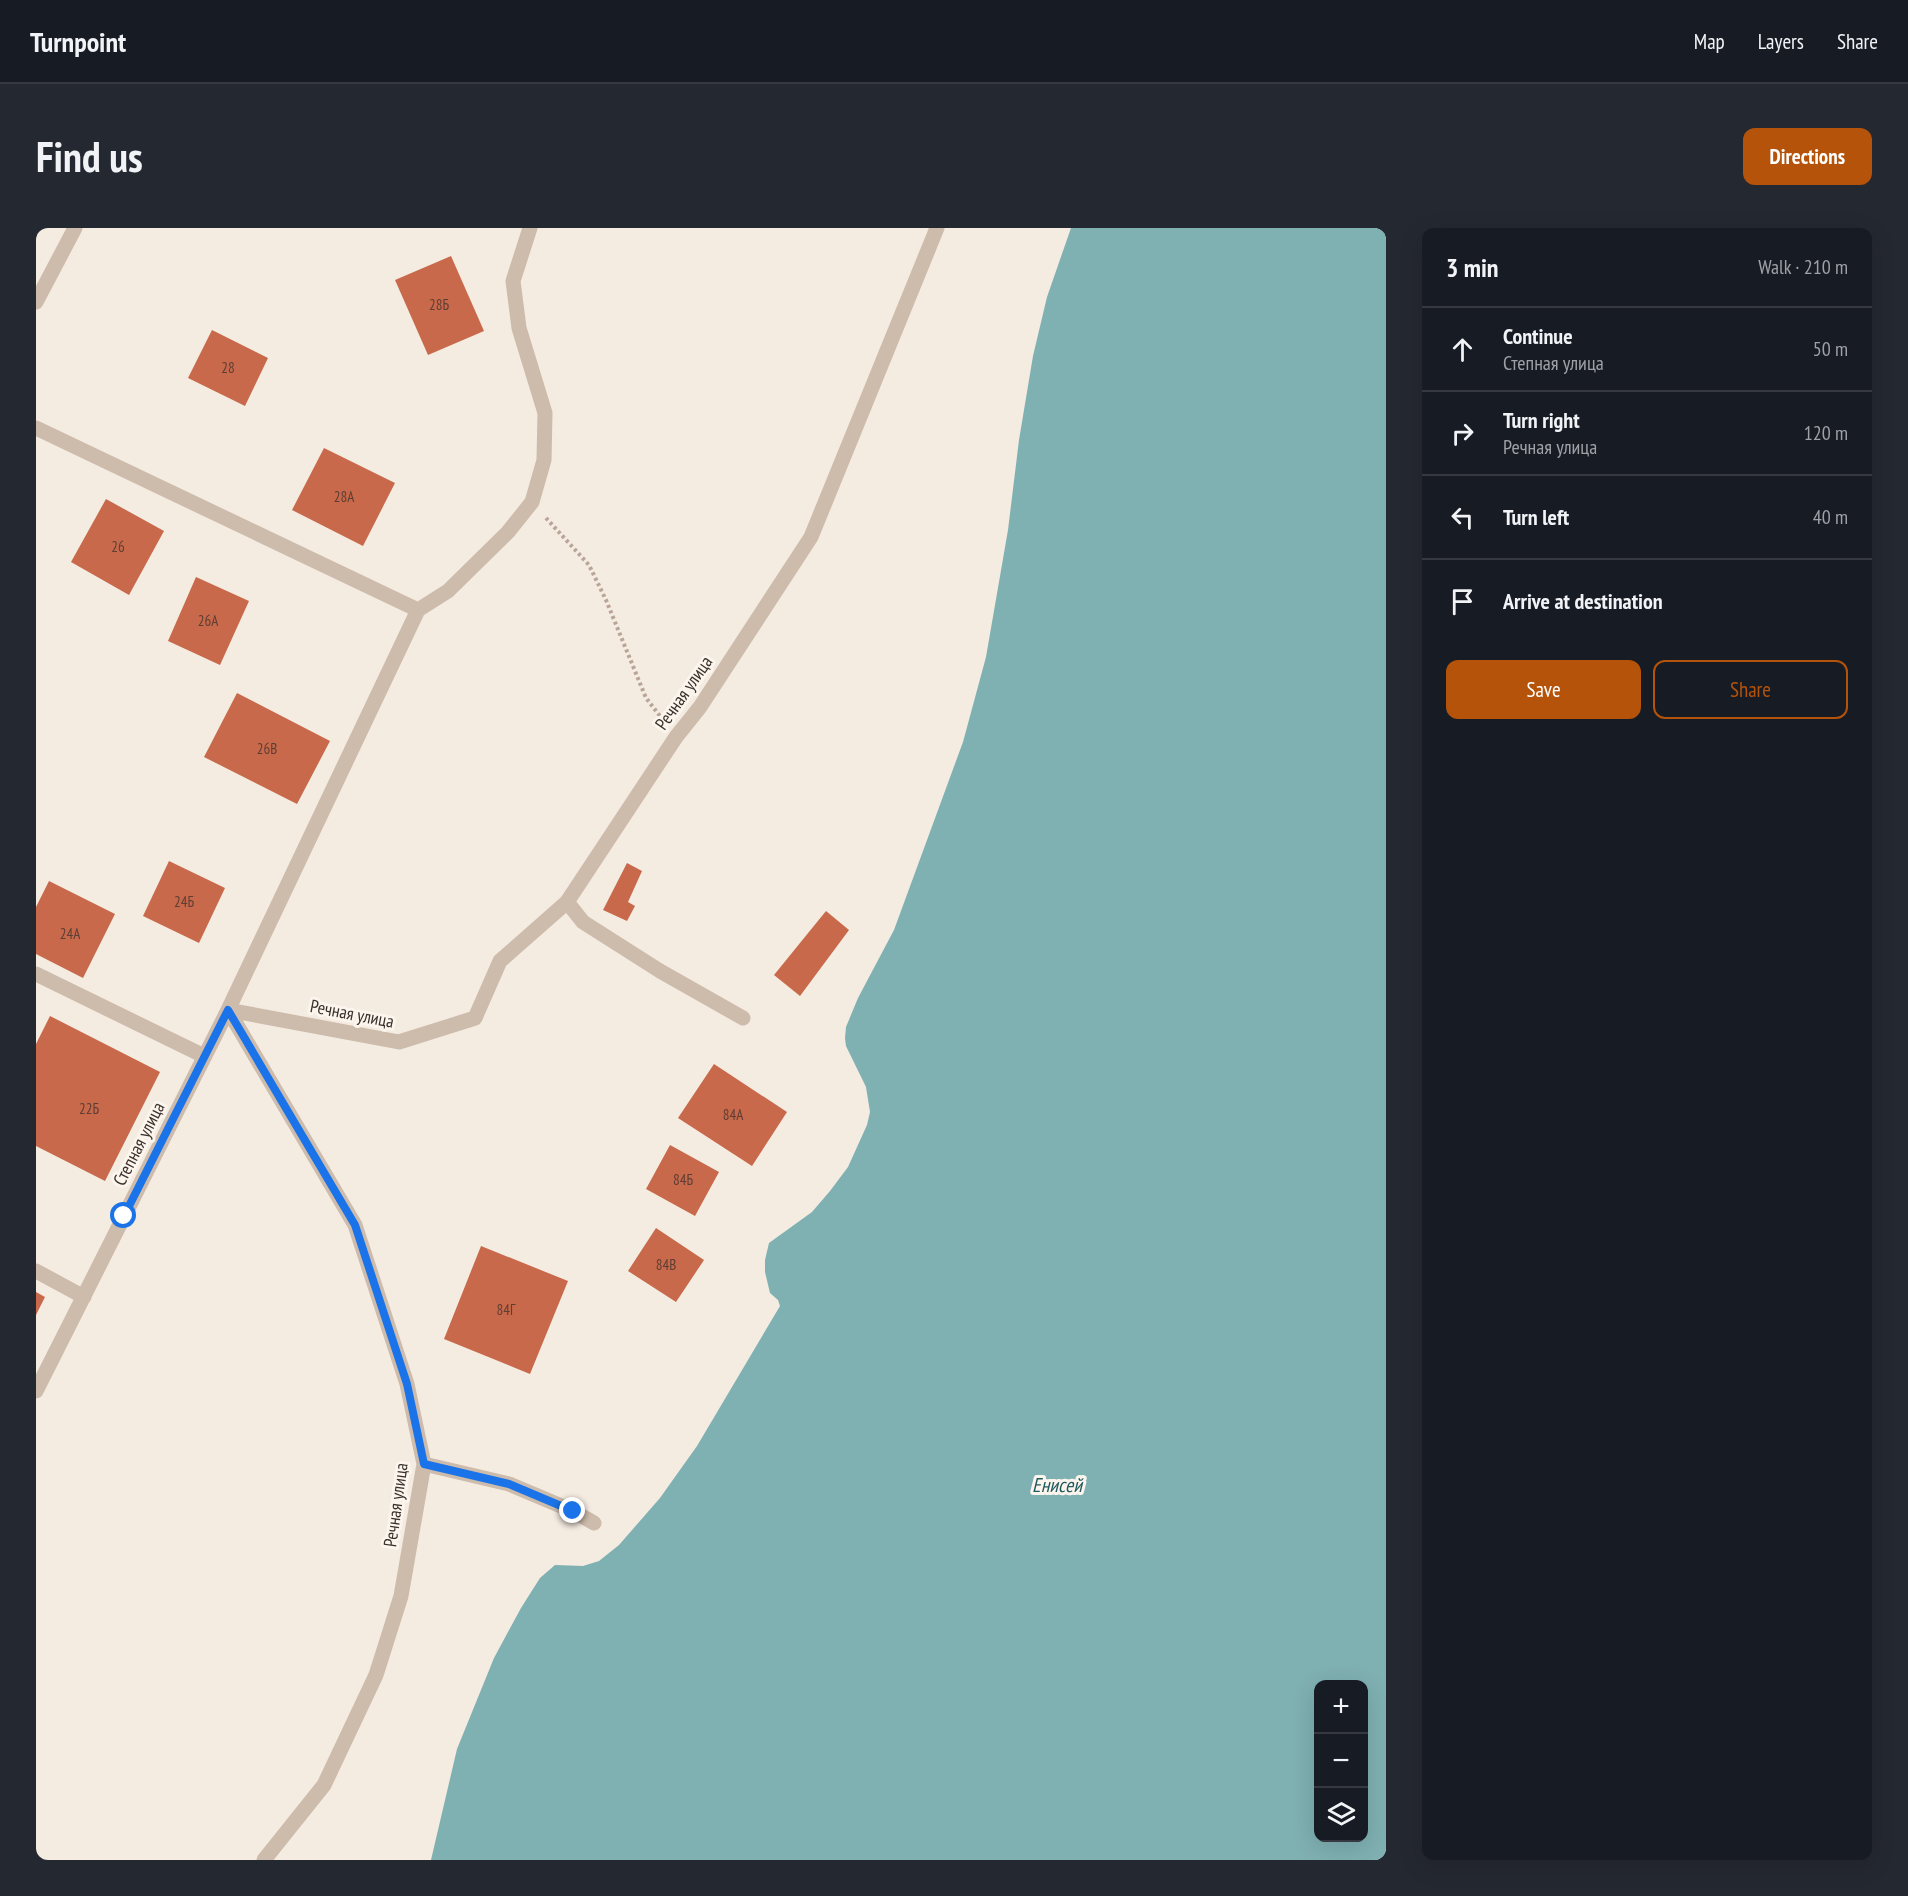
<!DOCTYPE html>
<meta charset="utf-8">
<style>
:root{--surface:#171b24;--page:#242831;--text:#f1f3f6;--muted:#9ea1a6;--line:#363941;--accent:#b45309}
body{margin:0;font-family:"PT Sans Narrow",sans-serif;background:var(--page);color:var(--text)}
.controls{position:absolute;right:18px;bottom:18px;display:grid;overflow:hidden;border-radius:12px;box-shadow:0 6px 24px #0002}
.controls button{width:54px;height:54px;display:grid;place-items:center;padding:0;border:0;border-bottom:2px solid var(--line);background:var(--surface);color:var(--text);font:30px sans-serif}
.stop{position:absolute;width:18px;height:18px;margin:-14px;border:4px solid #1a73e8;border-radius:50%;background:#fff}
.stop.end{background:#1a73e8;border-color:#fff;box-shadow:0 2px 6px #0008}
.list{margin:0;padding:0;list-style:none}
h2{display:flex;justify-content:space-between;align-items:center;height:78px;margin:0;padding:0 24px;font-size:26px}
h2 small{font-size:20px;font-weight:400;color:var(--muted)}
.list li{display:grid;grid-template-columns:39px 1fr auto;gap:18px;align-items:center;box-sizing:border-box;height:84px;padding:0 24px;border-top:2px solid var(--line)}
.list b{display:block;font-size:22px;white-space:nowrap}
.list p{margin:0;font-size:20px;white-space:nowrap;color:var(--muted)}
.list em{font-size:20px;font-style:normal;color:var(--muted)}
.actions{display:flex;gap:12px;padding:18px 24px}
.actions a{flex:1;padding:14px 0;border:2px solid var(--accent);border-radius:12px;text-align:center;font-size:21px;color:var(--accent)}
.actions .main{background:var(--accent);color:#fff}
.icon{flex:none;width:33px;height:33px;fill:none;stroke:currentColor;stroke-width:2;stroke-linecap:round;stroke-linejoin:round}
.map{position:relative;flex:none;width:1350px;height:1632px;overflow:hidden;border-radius:12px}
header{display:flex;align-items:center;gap:36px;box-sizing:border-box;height:84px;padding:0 30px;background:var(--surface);border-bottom:2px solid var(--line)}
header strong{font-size:28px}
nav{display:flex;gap:33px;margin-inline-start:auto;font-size:21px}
.intro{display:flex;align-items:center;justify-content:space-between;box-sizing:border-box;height:144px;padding:0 36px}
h1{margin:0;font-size:42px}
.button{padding:15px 27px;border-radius:12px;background:var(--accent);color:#fff;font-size:21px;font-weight:700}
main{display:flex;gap:36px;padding:0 36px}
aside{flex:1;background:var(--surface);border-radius:12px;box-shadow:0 6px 24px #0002}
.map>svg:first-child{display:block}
.water{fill:#7fb0b2;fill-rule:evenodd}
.building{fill:#c8694b}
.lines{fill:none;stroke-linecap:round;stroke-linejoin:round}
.path{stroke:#b9a596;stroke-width:4;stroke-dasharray:3 3;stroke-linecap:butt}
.service{stroke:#cdbbac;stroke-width:15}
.tertiary{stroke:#cdbbac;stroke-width:15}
.route{stroke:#1a73e8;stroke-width:8}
.labels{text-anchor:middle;stroke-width:6;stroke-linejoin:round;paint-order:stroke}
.number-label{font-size:15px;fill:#5e3e33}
.street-label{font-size:18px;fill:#3b302b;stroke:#fbf5ee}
.water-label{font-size:20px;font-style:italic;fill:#1f5a5e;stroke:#fbf5ee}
</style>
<header>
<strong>Turnpoint</strong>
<nav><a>Map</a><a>Layers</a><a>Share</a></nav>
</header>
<div class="intro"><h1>Find us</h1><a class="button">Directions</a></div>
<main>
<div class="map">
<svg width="1350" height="1632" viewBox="0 0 1350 1632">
<rect width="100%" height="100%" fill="#f4ebe1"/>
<path class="water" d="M1035,0H1350V1632H395L421,1521L458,1430L485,1380L504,1350L519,1337L547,1338L563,1333L583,1317L624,1270L661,1218L744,1078L742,1072L734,1065L729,1044V1032L733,1015L776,984L794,963L812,939L831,897L834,884L830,859L810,818L809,810L810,799L822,770L858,702L927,514L950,429L972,302L983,212L997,128L1011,69ZM1282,1456H1328V1610H1282Z"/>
<path class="building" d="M415,28L448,103L392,127L359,52Z
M176,102L232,130L209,178L152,150Z
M288,220L359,255L327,318L256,282Z
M70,271L128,303L93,367L35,334Z
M160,349L213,373L184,437L132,413Z
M201,465L294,513L261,576L168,529Z
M133,633L189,660L163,715L107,688Z
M591,635L606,643L592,674L599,678L591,693L567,682Z
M13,653L79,686L47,750L0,726V679Z
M790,683L813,702L764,768L738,747Z
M14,788L124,844L69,953L0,918V816Z
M678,836L751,884L716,938L642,890Z
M634,917L683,944L659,988L610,961Z
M620,1000L668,1032L640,1074L592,1043Z
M445,1018L532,1053L494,1146L408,1111Z
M0,1064L9,1069L0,1087Z"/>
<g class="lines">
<path class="path" d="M510,290L553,337L570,372L610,470L627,492"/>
<path class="service" d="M0,200L382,382L192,782L0,1163
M382,382L412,363L472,304L496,274L508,232L509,185L483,100L477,53L494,0
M531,674L547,694L624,743L707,790
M0,746L168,828
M192,782L363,814L439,790L464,733L531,674L640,509L664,479L775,309L901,0
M192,782L319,997L371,1156L388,1236L365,1368L340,1447L288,1557L228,1632
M0,1043L48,1069
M388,1236L473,1256L537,1283L558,1295"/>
<path class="tertiary" d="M0,74L39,0"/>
</g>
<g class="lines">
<path class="route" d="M88,988L192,782L319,997L371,1156L388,1236L473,1256L537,1283"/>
</g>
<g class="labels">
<g class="number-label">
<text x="403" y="82">28Б</text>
<text x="192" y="145">28</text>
<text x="308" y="274">28А</text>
<text x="82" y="324">26</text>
<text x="172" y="398">26А</text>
<text x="231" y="526">26В</text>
<text x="148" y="679">24Б</text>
<text x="34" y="711">24А</text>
<text x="53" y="886">22Б</text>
<text x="697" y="892">84А</text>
<text x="647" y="957">84Б</text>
<text x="630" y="1042">84В</text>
<text x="470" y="1087">84Г</text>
</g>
<g class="street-label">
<text transform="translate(648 465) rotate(-55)" y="6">Речная улица</text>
<text transform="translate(316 786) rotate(11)" y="6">Речная улица</text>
<text transform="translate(103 916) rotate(-63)" y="6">Степная улица</text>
<text transform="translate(360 1277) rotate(-82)" y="6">Речная улица</text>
</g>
<g class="water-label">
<text x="1021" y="1264">Енисей</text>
</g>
</g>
</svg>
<div class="controls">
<button>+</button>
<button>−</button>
<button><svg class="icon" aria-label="layers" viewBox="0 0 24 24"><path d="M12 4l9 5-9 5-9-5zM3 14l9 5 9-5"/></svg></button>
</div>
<div class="stop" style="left:88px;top:988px"></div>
<div class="stop end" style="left:537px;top:1283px"></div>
</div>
<aside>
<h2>3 min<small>Walk · 210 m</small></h2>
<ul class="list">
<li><svg class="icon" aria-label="ahead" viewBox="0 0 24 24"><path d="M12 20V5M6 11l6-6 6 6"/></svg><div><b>Continue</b><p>Степная улица</p></div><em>50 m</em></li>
<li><svg class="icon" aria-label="right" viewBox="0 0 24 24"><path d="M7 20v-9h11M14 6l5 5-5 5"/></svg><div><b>Turn right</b><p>Речная улица</p></div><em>120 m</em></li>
<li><svg class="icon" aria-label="left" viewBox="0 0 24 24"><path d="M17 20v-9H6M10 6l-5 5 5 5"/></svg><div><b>Turn left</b></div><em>40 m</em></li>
<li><svg class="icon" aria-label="arrive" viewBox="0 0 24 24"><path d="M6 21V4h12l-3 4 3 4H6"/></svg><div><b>Arrive at destination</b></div></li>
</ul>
<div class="actions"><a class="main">Save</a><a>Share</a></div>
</aside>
</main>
